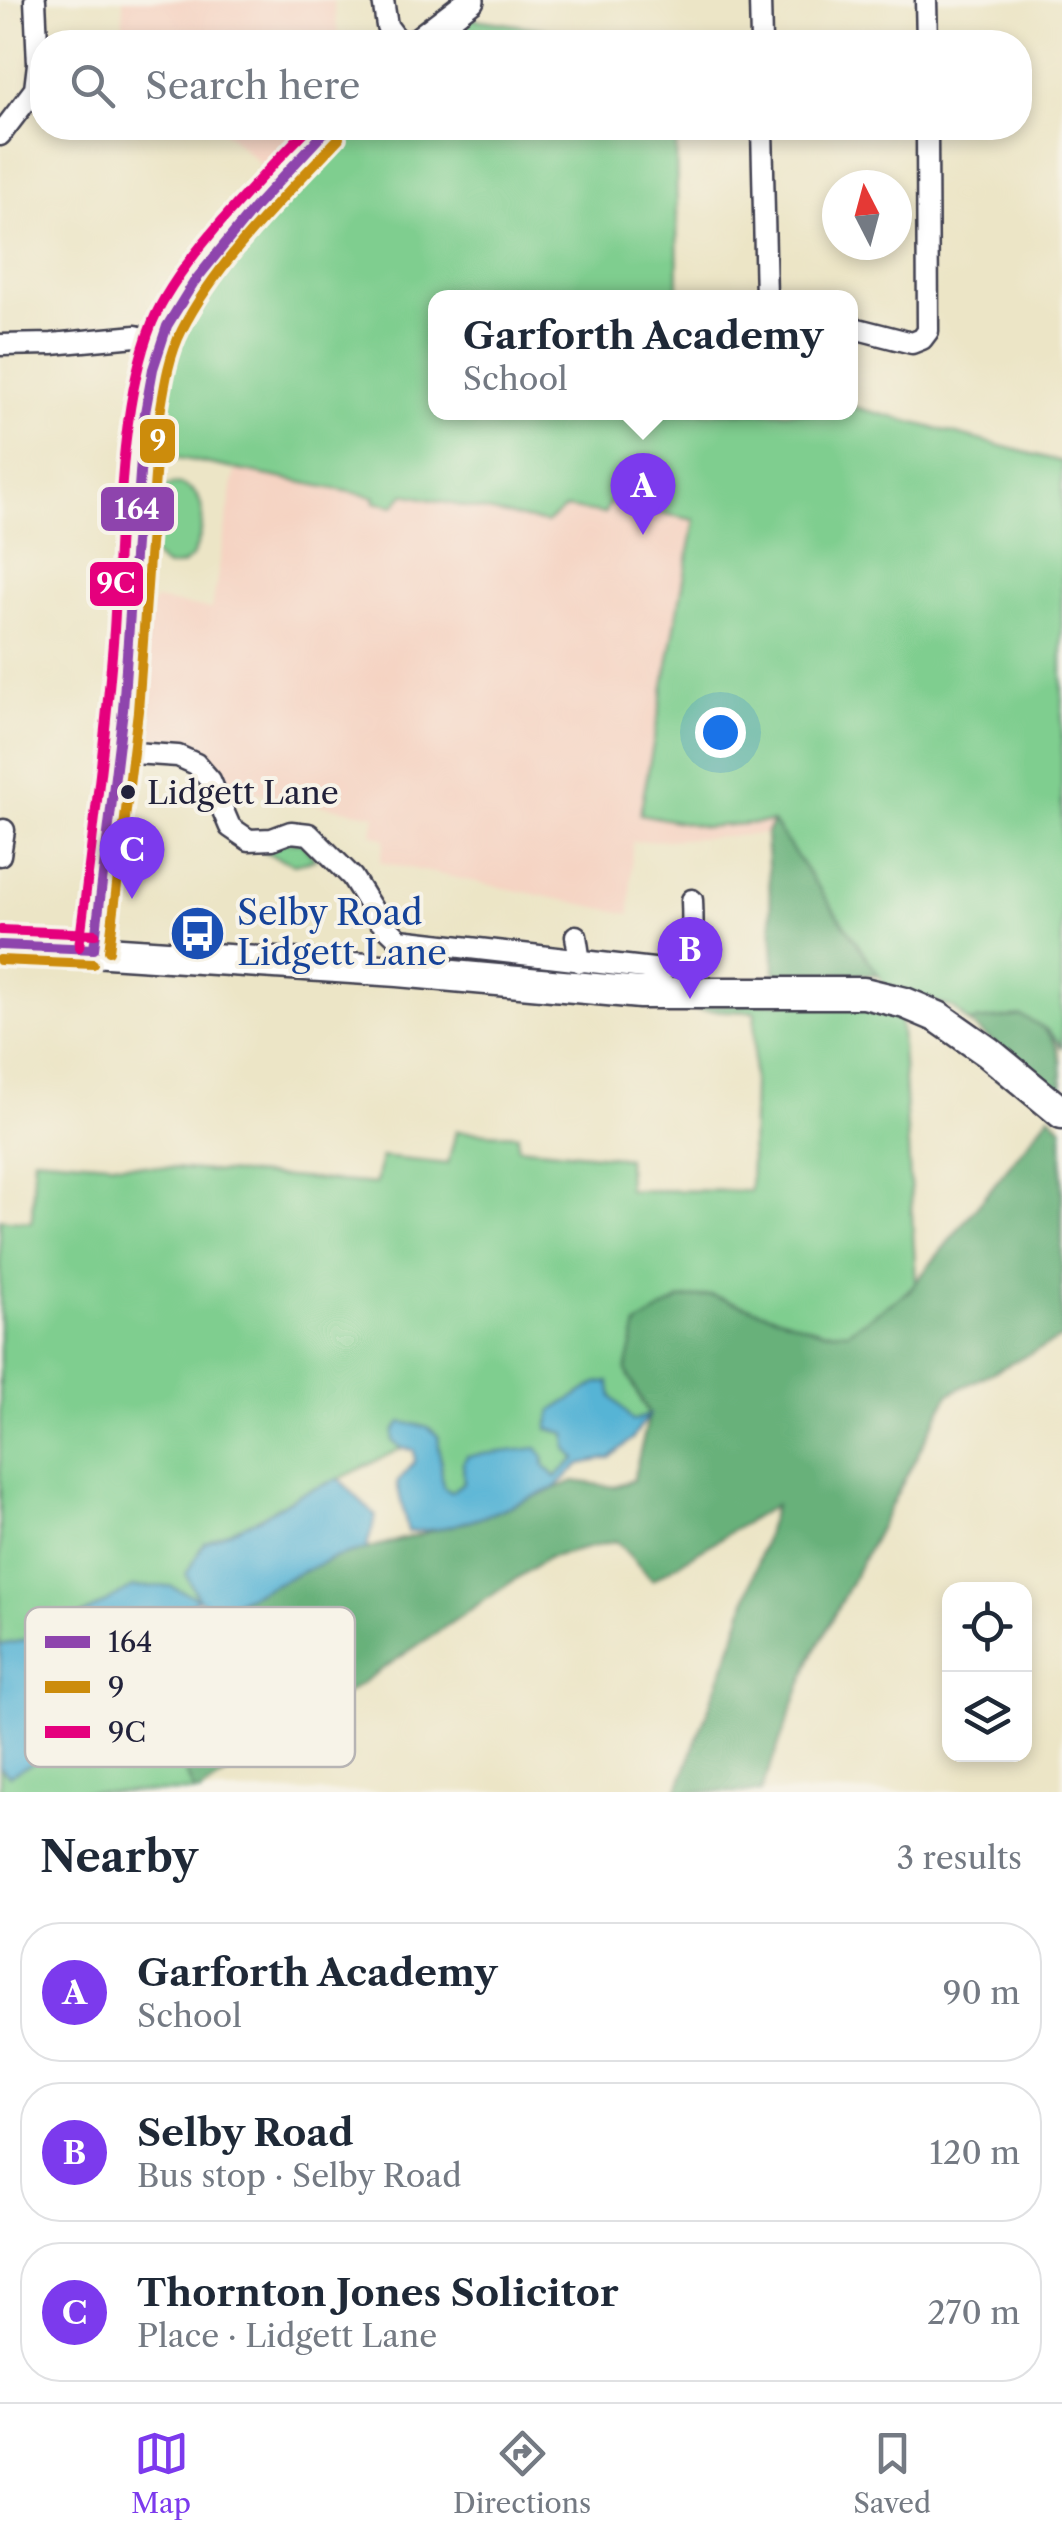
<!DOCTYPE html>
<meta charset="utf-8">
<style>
:root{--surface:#fff;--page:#f6f6f7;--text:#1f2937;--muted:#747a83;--line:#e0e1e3;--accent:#7c3aed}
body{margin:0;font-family:"Libre Caslon Text",serif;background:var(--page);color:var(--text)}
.controls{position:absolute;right:30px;bottom:30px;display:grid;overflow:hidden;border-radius:20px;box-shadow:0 5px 15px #0003}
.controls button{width:90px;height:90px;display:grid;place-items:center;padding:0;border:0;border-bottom:2px solid var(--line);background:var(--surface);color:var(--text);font:50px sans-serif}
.compass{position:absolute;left:822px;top:170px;width:90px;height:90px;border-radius:50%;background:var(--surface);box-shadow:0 5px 15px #0003;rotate:354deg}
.you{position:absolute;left:720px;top:732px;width:35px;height:35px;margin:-25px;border:8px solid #fff;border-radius:50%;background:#1a73e8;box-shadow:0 0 0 15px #1a73e833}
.badge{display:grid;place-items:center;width:65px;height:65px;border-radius:50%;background:var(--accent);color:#fff;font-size:32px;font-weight:700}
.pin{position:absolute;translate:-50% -82px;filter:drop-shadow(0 2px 5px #0008)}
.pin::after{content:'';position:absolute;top:52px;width:35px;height:30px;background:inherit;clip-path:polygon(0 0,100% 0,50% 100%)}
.popup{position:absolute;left:428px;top:290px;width:430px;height:130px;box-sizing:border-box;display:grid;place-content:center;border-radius:20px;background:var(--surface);filter:drop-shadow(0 2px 8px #0005);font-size:32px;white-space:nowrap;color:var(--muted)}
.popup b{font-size:38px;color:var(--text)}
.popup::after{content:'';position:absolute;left:50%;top:100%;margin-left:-20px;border:20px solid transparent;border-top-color:var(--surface)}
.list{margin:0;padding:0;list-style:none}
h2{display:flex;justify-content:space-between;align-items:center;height:130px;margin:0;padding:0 40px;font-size:42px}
h2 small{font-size:32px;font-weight:400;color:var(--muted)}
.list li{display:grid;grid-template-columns:65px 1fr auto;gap:30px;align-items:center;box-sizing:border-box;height:140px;margin:0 20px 20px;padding:0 20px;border:2px solid var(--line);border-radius:40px}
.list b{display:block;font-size:38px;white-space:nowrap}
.list p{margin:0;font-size:32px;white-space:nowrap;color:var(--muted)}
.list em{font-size:32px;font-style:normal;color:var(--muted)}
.icon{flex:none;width:55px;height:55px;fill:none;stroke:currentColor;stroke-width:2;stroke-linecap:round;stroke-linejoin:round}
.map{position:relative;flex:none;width:1062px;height:1792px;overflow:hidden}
.search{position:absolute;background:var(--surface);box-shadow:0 5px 15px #0003;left:30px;right:30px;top:30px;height:110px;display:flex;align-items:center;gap:25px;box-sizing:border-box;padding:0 35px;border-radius:40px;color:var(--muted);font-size:38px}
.sheet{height:610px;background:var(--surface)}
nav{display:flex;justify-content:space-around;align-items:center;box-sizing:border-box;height:140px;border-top:2px solid var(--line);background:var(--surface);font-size:28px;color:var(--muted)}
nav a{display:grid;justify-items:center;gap:5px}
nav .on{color:var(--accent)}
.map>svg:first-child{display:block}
.built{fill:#f5d3c2}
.green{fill:#7fce8f;stroke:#507865;stroke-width:2.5}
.forest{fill:#67b17a;stroke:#446a5a;stroke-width:2.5}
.water{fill:#57b4d5;stroke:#3c6b88;stroke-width:2.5}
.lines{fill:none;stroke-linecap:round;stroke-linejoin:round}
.minor-casing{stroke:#403f50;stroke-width:25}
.major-casing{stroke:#403f50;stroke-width:30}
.highway-casing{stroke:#403f50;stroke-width:35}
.minor{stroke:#fff;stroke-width:20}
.major{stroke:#fff;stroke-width:25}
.highway{stroke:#fff;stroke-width:30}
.bus-1-casing{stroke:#f7f3e8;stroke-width:18}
.bus-2-casing{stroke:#f7f3e8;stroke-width:18}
.bus-3-casing{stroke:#f7f3e8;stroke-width:18}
.bus-1{stroke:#8e44ad;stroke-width:10}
.bus-2{stroke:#cc8c0c;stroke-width:10}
.bus-3{stroke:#e5007d;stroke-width:10}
.bus-dot{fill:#22223b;stroke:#f7f3e8;stroke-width:4}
.labels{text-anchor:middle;stroke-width:8;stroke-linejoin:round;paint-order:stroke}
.bus-label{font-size:32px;fill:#22223b;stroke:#f7f3e8;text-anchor:start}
.transit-label{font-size:35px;fill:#164399;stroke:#f7f3e8;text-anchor:start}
.key{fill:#f7f3e8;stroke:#b7b4b4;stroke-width:2.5}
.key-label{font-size:28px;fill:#22223b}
.line-badge{stroke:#f7f3e8;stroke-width:4}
.badge-label{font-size:28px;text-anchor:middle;font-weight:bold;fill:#fff}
</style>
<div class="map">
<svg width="1062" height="1792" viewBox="0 0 1062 1792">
<rect width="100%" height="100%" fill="#f7f3e8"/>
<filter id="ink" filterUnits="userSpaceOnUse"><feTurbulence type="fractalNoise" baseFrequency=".01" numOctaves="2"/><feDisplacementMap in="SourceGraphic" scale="20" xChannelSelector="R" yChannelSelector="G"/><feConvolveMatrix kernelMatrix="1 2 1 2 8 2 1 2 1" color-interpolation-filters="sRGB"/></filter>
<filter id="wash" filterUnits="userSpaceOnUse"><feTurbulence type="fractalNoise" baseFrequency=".0048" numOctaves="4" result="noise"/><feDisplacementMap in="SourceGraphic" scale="40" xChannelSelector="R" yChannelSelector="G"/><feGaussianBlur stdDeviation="2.25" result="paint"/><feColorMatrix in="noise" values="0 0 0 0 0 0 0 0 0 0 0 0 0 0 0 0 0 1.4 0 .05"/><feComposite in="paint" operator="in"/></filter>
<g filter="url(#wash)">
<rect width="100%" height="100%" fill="#ece5c6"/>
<path class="built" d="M123,0H333L339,42H123Z
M221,128H309L269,172Z
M347,128H676L678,297L436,298V412H850L851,406L1062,462L879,975L775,974L766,834L632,842L630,914L380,862L385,839L372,834L375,815L241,790L221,775L215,762L204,752L192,754L175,745L148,744L135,734L139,632L154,600L212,609L235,470L169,456L162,418V388L267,209H276Z"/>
<path class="green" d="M467,18L634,42H438Z
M347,128H676L678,297L436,298V412H850L851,406L1062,462V1048C1041,1010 1004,1018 968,1022L954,1008L885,985L770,822L705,827L640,814L695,520L610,503L604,514L566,508L546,523L404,494L394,506L374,502L375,497L169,456C146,337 199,295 267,209H276Z
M174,484C212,487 205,531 192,557L182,565L168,567C140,556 142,510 159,489Z
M284,842H302L315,860L294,864L265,853Z
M810,1001L900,1012L916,1282C905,1295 862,1328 847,1332C823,1339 739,1304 712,1295L626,1370L649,1415L633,1421L612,1397L608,1382L597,1383L552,1411L548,1429L566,1433L576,1459L555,1477L544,1466L463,1463L464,1482L451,1492L443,1488L438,1436L393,1441L402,1448L339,1479L300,1494L258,1519L199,1599L99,1607L26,1640L0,1645V1219L32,1222L34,1157L376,1184L381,1157L448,1164L456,1131L518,1135V1147L627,1158L628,1190L750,1191L755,1012L652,1008Z
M136,1647L194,1792H0V1767L9,1775C43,1758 41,1746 60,1717C80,1688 106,1664 136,1647Z"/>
<path class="forest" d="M773,822L879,975L775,974L766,834Z
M1021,1016C1062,1032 1062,1055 1062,1098L968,1022Z
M1050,1115L1062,1128V1338L949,1394L811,1659L761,1792H677L733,1643L775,1505L652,1580L616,1541L547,1558L200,1792H194L136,1647L333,1558L480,1518L574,1481L615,1487L633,1480L649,1415L626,1370L637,1325L680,1299L712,1295L821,1331L847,1332L908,1292Z"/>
<path class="water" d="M609,1382L612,1397L633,1421L649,1415L632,1439L610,1458L580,1464L555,1488L480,1518L439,1529L408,1532L397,1483L415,1461L414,1450L402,1448L393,1441L394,1431L401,1422L428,1427L438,1436L443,1487L451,1492L464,1482L463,1463L467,1456L537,1448L544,1457V1466L555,1477L576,1459L567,1449L566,1433L548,1429L552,1411L597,1383Z
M339,1479L376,1516L366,1549L333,1558L212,1612L199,1599L108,1663L62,1714L33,1763L9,1775L0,1767V1645L26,1640L70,1622L133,1587L170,1586L198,1598L186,1574L204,1543L258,1519L300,1494Z"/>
</g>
<g filter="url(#ink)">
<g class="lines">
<defs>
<path id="minor" d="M383,0L387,26L399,42
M760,0L761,42
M926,0L927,42
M762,128L766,298
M0,135L35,89L38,64L35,0
M850,327L912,343L922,339L928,331L927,128
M0,345L52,344L136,336L160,343
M119,752L178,756L196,764L210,780L230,827L249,840L272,839L291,832L309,834L352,877L379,920L400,940L662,970C696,959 693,931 692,900
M0,855L4,830
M576,936L580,962"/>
<path id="major" d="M416,42L471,0
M94,949L123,710L144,418L153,369L167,326L194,282L255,207L328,128"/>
<path id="highway" d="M0,945L398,971L640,993H864L905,1003L938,1017L988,1052L1062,1113"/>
</defs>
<use href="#minor" class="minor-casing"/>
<use href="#major" class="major-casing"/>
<use href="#highway" class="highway-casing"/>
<use href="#minor" class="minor"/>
<use href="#major" class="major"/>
<use href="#highway" class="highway"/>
<defs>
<path id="bus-1" d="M0,945L94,949
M94,949L123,710L144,418L153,369L167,326L194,282L255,207L328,128"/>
<path id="bus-2" d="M109,951L138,711L159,420C164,390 168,357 182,330C218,259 285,196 339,138
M0,960L93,964"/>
<path id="bus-3" d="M1,930L95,934
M79,947C92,842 106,736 114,630C120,537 118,408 152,323C178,260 261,178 308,128"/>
</defs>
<use href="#bus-1" class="bus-1-casing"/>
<use href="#bus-2" class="bus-2-casing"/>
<use href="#bus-3" class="bus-3-casing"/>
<use href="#bus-1" class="bus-1"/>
<use href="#bus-2" class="bus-2"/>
<use href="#bus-3" class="bus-3"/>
</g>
</g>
<defs>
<symbol id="bus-disc" viewBox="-11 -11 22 22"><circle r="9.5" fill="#1a4fb4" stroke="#f7f3e8"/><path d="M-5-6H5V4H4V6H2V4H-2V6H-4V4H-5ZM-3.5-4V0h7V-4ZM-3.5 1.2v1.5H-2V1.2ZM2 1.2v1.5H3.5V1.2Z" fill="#fff"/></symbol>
</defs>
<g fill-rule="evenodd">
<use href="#bus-disc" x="166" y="902" width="63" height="63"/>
</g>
<circle class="bus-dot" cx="128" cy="792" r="9"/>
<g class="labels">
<g class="bus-label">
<text x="147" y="804">Lidgett Lane</text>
</g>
<g class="transit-label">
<text x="237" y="925">Selby Road<tspan x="237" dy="40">Lidgett Lane</tspan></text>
</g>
</g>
<rect x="25" y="1607" width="330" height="160" rx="15" class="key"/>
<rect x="45" y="1636" width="45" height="12" fill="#8e44ad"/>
<rect x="45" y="1681" width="45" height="12" fill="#cc8c0c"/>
<rect x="45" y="1726" width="45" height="12" fill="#e5007d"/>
<g class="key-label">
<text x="108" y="1652">164</text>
<text x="108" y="1697">9</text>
<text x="108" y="1742">9C</text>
</g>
<g class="line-badge">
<rect x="138" y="417" width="39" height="48" rx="10" fill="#cc8c0c"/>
<rect x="99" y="485" width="77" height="48" rx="10" fill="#8e44ad"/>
<rect x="88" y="560" width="57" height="48" rx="10" fill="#e5007d"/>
</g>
<g class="badge-label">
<text x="158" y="450">9</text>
<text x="137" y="519">164</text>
<text x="116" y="593">9C</text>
</g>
</svg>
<div class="controls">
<button><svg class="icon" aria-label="locate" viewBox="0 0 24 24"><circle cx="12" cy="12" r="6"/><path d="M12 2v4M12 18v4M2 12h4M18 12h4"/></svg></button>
<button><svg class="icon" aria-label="layers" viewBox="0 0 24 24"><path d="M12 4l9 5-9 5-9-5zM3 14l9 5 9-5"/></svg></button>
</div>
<svg class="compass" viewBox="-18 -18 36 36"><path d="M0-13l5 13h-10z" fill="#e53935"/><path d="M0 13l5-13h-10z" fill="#747a83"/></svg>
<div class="you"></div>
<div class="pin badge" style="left:643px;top:535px">A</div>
<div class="popup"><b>Garforth Academy</b>School</div>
<div class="pin badge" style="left:690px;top:999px">B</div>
<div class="pin badge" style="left:132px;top:899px">C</div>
<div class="search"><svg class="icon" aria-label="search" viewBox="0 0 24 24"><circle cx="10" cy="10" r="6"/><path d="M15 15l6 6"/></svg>Search here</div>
</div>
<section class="sheet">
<h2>Nearby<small>3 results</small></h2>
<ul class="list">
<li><span class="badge">A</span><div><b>Garforth Academy</b><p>School</p></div><em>90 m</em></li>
<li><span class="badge">B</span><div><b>Selby Road</b><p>Bus stop · Selby Road</p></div><em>120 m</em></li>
<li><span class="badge">C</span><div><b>Thornton Jones Solicitor</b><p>Place · Lidgett Lane</p></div><em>270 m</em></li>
</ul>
</section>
<nav>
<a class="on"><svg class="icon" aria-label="map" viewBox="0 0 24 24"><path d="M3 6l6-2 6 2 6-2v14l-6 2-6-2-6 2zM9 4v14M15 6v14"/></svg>Map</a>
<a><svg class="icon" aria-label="directions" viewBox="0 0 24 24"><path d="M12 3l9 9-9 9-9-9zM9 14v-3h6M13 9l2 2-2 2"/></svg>Directions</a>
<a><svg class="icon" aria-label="saved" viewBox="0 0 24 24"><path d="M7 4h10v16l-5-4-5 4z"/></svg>Saved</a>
</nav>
